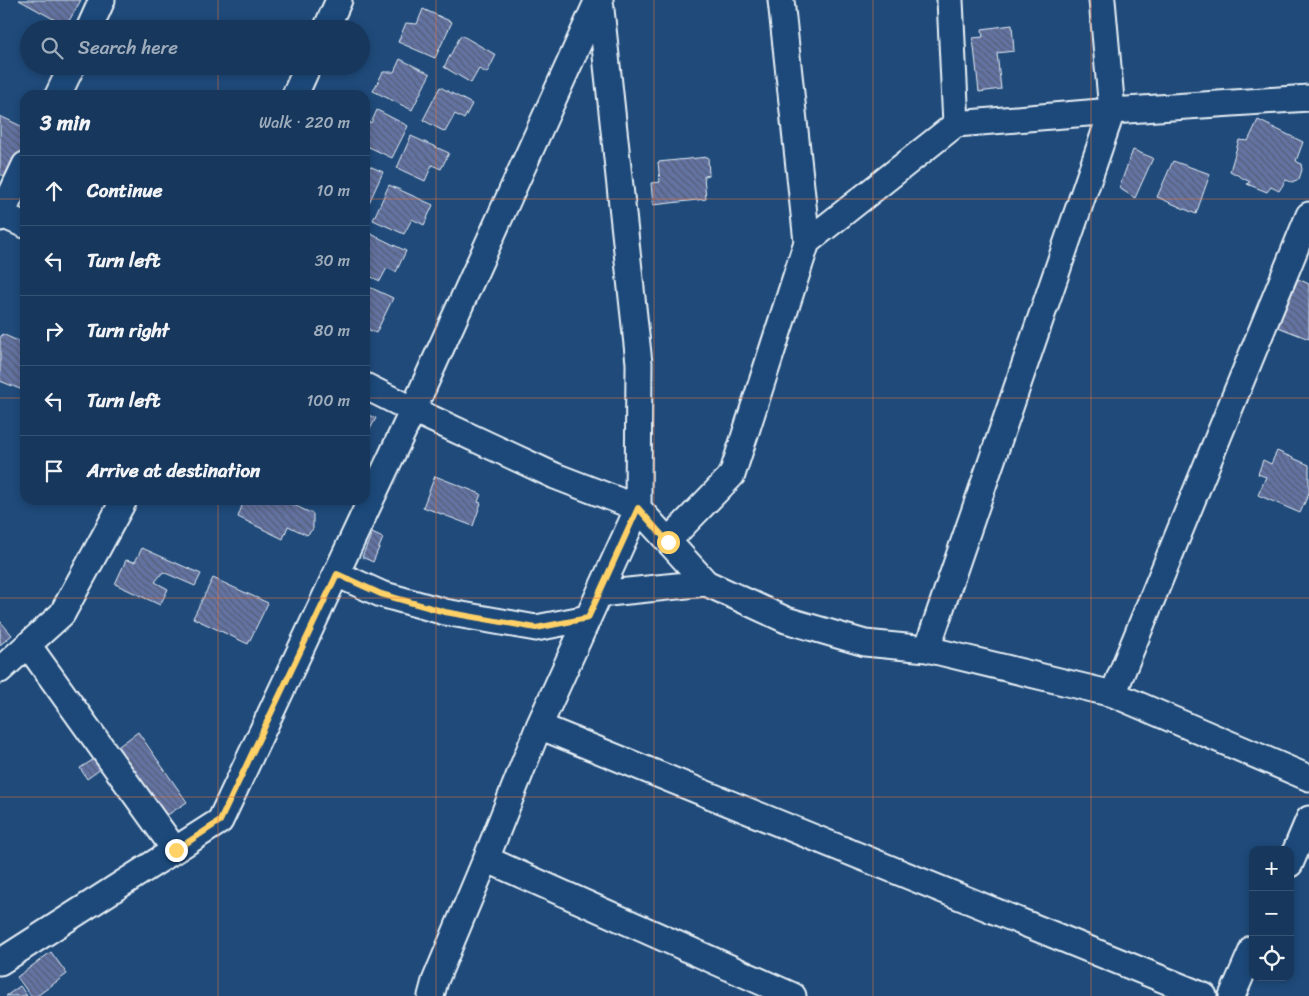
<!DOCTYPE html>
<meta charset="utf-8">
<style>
:root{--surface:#17385c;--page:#244365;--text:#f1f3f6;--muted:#9eacbb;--line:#365272}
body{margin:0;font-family:Sriracha,sans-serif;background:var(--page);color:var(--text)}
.controls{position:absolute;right:15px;bottom:15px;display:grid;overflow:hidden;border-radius:10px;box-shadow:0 2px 8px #0003}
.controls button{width:45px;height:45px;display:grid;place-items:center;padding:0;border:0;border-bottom:1px solid var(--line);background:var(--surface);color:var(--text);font:25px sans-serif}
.stop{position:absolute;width:15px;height:15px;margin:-11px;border:4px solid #ffd166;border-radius:50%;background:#fff}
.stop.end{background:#ffd166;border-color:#fff;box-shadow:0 1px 5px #0008}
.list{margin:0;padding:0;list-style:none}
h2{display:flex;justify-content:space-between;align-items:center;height:65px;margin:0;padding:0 20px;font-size:21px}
h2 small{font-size:16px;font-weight:400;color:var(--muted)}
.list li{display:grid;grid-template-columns:32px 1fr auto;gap:15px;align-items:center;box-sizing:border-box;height:70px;padding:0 20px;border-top:1px solid var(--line)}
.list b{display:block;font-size:19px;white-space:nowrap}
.list em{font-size:16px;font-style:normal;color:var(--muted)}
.icon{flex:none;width:28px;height:28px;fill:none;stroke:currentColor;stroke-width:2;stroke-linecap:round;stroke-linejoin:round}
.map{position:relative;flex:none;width:1309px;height:996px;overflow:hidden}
.search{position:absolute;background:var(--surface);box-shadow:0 2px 8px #0003;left:20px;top:20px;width:350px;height:55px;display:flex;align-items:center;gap:12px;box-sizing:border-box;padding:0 18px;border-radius:28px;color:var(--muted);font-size:19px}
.panel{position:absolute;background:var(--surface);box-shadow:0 2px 8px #0003;left:20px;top:90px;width:350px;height:415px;border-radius:15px}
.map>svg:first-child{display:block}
.building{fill:url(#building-back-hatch);stroke:#e8f1f8}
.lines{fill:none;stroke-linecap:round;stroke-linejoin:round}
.street-casing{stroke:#e8f1f8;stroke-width:29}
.street{stroke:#1f4a7a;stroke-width:25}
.route{stroke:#ffd166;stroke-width:6}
.grid{fill:none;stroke:#e8773b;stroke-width:1;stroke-opacity:0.55}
</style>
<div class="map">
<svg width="1309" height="996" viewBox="0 0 1309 996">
<defs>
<pattern id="building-back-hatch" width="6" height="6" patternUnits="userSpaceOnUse" patternTransform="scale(1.25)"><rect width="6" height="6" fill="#6473a2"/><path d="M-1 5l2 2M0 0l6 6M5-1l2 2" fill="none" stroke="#555e76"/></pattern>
</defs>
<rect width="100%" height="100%" fill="#1f4a7a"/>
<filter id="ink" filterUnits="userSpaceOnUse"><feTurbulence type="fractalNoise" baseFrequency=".02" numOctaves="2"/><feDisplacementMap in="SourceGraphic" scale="10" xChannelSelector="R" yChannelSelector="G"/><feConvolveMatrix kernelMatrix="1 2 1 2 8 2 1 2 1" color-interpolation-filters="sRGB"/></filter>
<g filter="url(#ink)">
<path class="building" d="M19,0H81L66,26Z
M423,9L452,22L435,58L398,42L406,23L417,24Z
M1012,25L1014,51L997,53L1001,89L979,92L973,38L983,37L982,29Z
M461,35L496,55L487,73L479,69L471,83L444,67Z
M400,59L430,74L412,110L373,91L383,72H394Z
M440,87L472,104L464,119L455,114L445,132L423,120Z
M377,110L408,126L392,158L365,145V120L371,123Z
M0,116L25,128V153L12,180L0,174Z
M1258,120L1303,142L1296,161L1301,164L1302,170L1299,179L1292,182L1286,180L1279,191L1271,187L1267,192L1247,184L1250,182L1230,171L1239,140L1248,141Z
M411,136L449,153L441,169L432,165L425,181L397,168Z
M1133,150L1153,158L1135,198L1119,188Z
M708,157L709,175L704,176L706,199L653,205L651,183L660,182L658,162Z
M1173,161L1210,174L1196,214L1157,197Z
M365,164L383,172L368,205L365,204Z
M389,185L433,205L424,225L412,219L404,234L373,220Z
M367,232L406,251L396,272L387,268L380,281L365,274V236Z
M1298,279L1309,284V339L1278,327Z
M365,285L393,298L376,333L365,328Z
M2,334L25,344V391L0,381V339Z
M365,414L376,418L368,433L365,432Z
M1277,451L1309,465V493L1300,513L1258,495L1266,477L1258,474L1263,460L1271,464Z
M435,476L481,494L478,502L481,503L473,526L423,507Z
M244,500H283L313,514V529L307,535L288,526L283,539L238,517Z
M372,533L383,538L373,562L362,557Z
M142,548L201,574L195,586L163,572L155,582L168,589L160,605L115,584L126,560L135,562Z
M213,578L268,603L248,644L193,618Z
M0,621L12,635L0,645Z
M138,732L187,802L163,818L115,749Z
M99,756L106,765L87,779L80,768Z
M51,952L67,974L37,996H31L17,977Z
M20,986L27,996H6Z"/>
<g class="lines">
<defs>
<path id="street" d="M781,0L807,242
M950,0L956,124
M89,29L102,0
M326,29L339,0
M58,95L72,66
M295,95L308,66
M0,214L25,225
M0,218L25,165
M365,386L413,410L555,476L638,508L706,583L599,594
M668,541L732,475L807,242L956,124L1112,111L1309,98
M337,574L381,594L445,612L536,628L588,618
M706,583L786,620L865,643L927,649L1112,111L1102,0
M28,645L175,850
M927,649L1113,694L1309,778
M0,670L62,614L124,500
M1113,694L1309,215
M539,726L1204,996
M486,859L793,996
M1290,864L1309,819
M0,962L220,821L413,410L598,0
M431,996L435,981L486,859L539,726L638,508L639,363L600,0
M1232,996L1253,948"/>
</defs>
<use href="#street" class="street-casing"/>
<use href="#street" class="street"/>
</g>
</g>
<g class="lines" filter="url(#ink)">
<path class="route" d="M176,850L220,821L337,574L381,594L445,612L536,628L588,618L638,508L668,542"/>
</g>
<path class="grid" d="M218,0V29M436,0V996M654,0V996M873,0V996M1091,0V996M218,66V95M0,199H25M365,199H1309M0,398H25M365,398H1309M218,500V996M0,598H1309M0,797H1309"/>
</svg>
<div class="controls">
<button>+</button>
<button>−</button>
<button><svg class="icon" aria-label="locate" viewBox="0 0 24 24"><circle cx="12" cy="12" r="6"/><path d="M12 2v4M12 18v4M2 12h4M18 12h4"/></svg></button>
</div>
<div class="stop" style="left:668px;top:542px"></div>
<div class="stop end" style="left:176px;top:850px"></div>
<div class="search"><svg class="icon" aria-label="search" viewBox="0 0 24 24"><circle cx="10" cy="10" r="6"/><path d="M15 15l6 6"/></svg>Search here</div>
<section class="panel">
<h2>3 min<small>Walk · 220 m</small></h2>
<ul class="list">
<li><svg class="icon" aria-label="ahead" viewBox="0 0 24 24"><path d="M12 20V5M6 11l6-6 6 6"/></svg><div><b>Continue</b></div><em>10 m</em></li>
<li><svg class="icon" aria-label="left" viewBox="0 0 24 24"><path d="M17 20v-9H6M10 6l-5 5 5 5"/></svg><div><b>Turn left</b></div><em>30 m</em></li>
<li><svg class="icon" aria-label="right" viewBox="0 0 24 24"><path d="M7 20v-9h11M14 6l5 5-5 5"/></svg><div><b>Turn right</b></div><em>80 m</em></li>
<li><svg class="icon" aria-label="left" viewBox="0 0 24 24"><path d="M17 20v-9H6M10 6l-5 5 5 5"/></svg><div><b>Turn left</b></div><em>100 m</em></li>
<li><svg class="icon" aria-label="arrive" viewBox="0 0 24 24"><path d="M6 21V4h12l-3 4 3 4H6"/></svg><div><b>Arrive at destination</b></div></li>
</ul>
</section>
</div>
